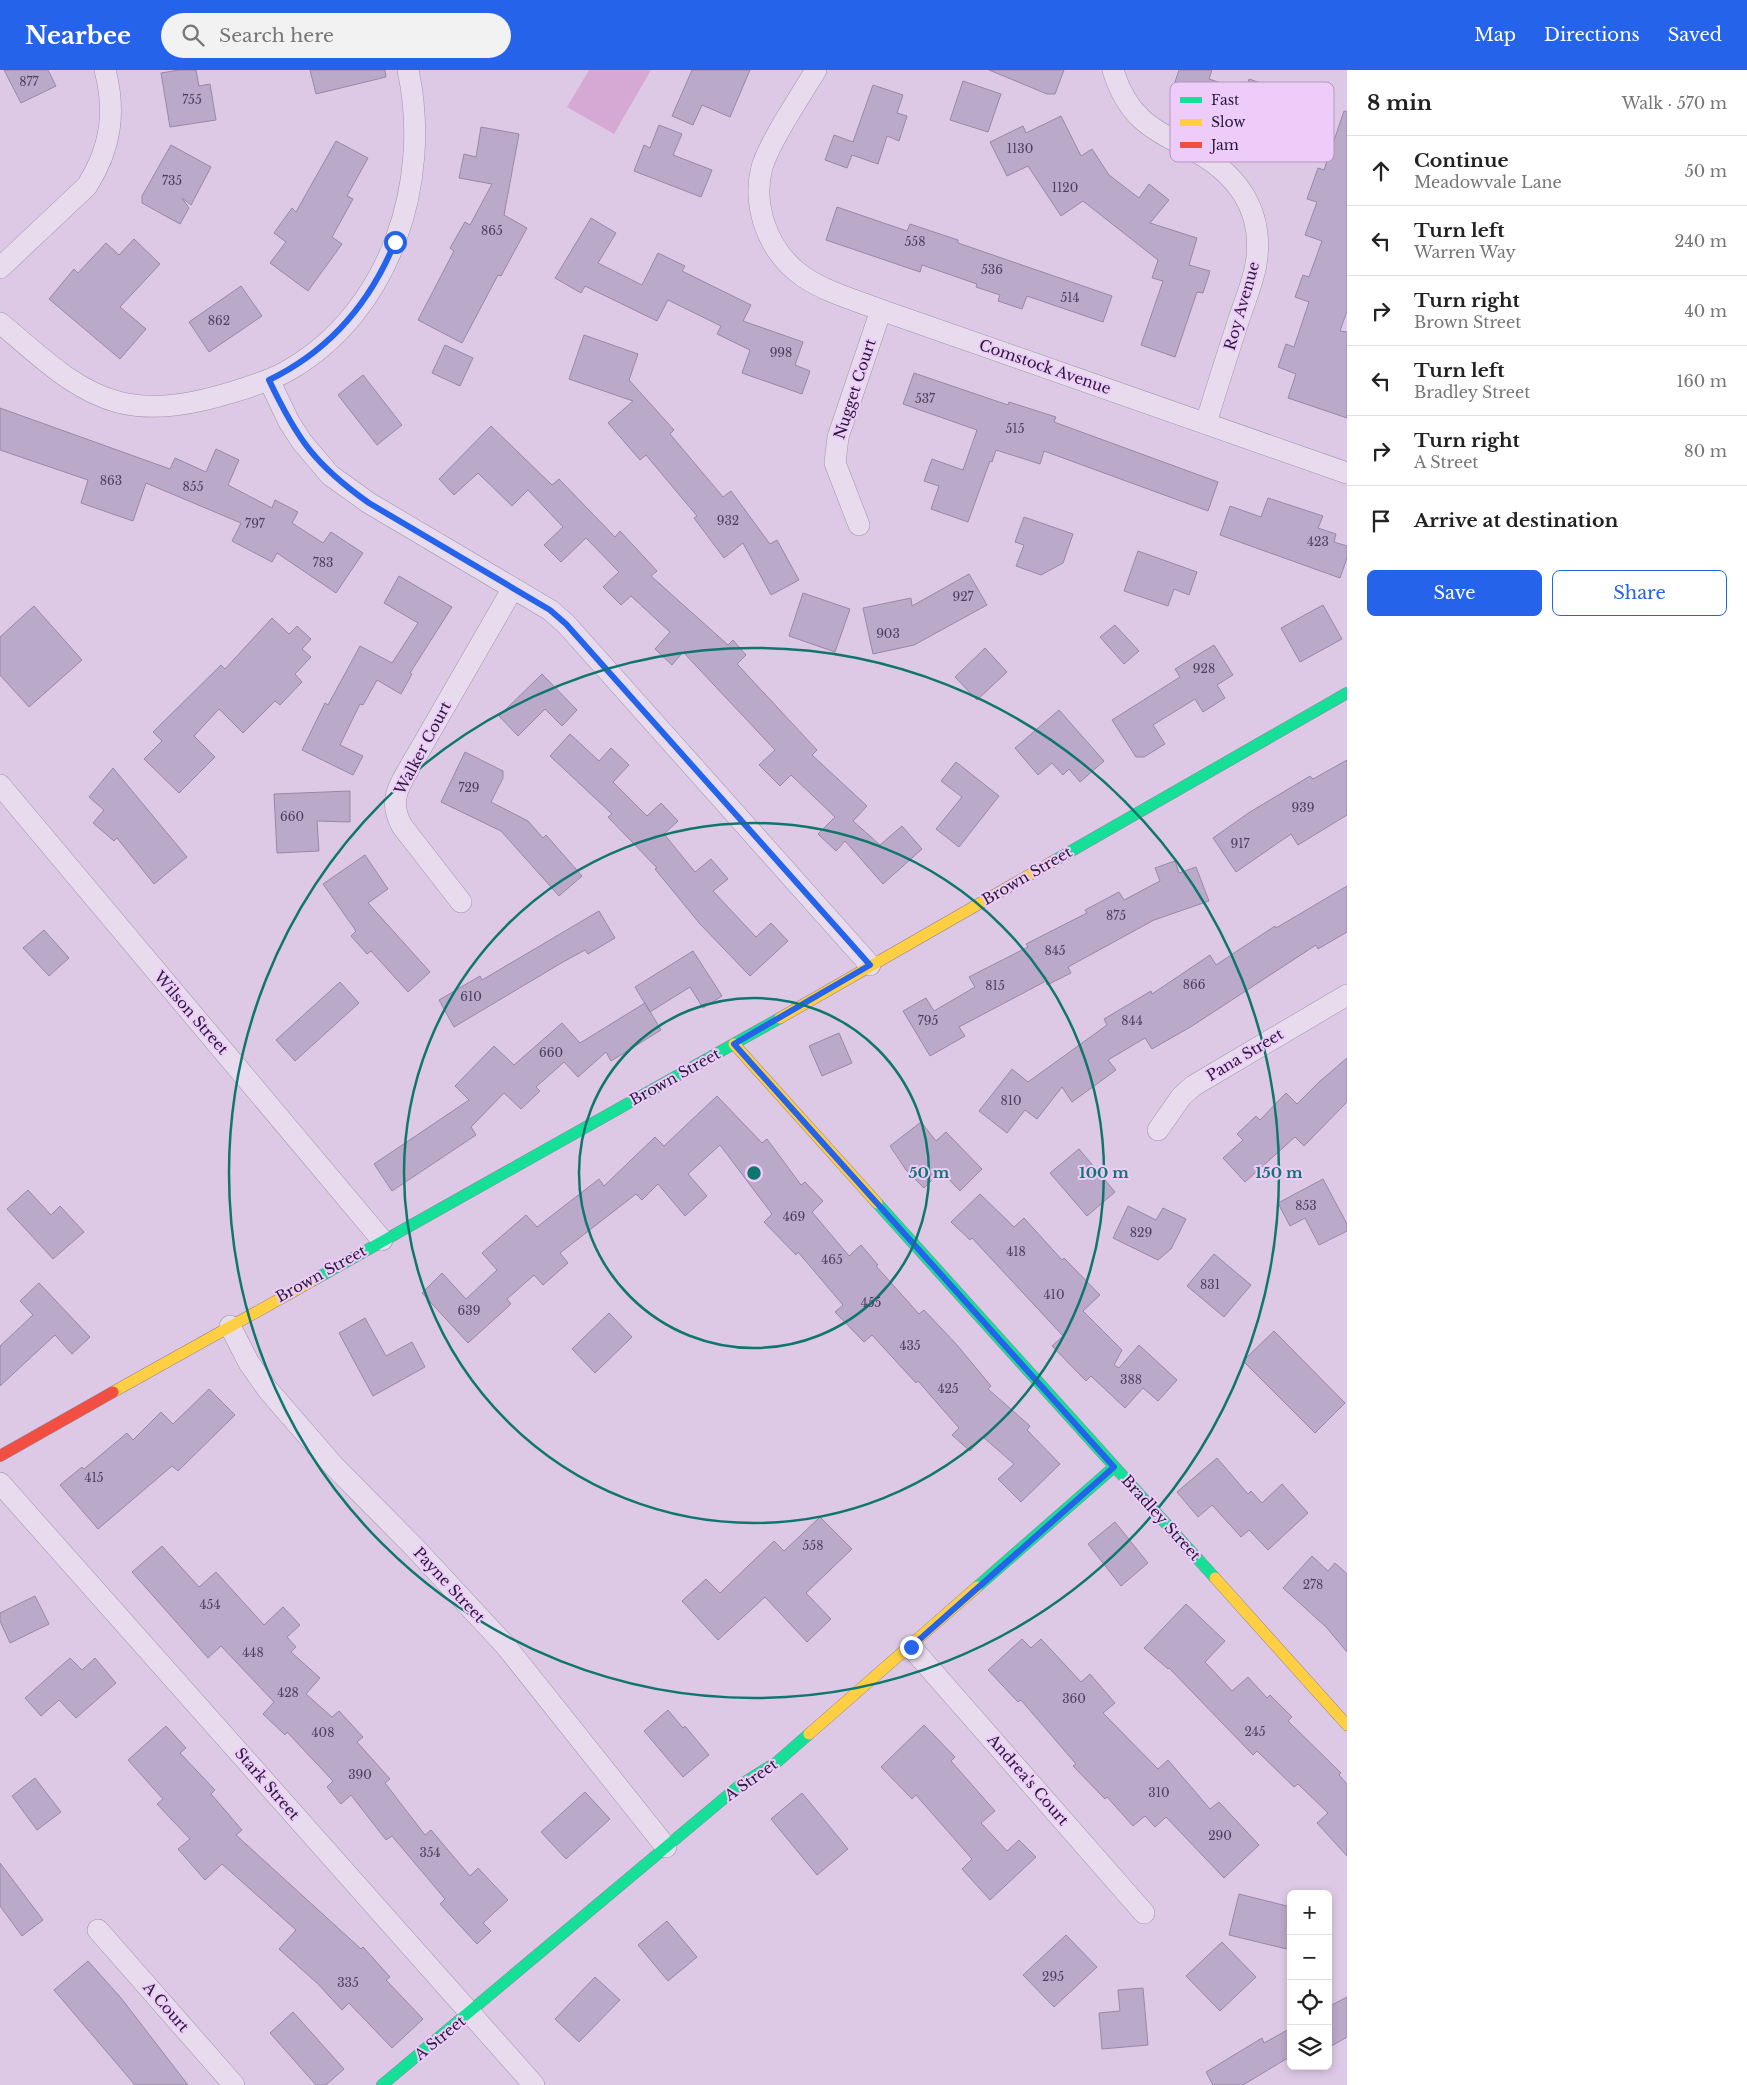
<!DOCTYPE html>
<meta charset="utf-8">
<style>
:root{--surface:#fff;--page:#f2f2f2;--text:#222;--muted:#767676;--line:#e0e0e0;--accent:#2563eb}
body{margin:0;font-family:"Libre Baskerville",serif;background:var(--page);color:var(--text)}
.controls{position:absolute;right:15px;bottom:15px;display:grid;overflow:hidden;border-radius:8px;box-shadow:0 2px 8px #0003}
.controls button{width:45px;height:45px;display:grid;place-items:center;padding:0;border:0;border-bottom:1px solid var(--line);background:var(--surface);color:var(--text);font:25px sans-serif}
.stop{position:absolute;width:15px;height:15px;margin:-11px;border:4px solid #2563eb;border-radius:50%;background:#fff}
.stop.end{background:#2563eb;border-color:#fff;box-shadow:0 1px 5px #0008}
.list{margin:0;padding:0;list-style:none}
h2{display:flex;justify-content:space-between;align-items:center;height:65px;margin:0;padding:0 20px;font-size:21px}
h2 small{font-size:16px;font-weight:400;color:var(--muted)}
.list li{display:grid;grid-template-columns:32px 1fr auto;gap:15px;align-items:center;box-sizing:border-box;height:70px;padding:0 20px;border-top:1px solid var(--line)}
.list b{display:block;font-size:19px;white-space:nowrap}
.list p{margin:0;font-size:16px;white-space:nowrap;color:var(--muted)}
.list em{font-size:16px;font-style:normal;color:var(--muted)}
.actions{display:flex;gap:10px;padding:15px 20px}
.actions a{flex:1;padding:11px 0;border:1px solid var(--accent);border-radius:8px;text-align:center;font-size:18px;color:var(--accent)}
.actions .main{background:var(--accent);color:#fff}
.icon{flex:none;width:28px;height:28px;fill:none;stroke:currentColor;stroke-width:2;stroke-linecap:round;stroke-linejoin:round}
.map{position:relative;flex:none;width:1347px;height:2015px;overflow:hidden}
header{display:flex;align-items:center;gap:30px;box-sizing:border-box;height:70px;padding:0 25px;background:var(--accent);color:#fff}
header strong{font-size:24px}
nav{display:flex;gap:28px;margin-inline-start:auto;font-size:18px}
.search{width:350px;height:45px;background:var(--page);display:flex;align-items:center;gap:12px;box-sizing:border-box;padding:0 18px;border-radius:28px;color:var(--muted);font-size:19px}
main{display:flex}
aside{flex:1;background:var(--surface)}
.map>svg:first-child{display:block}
.green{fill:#d6a9d4}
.building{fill:#bba9ca;stroke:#9888a5}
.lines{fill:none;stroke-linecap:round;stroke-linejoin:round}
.street-casing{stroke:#a293aa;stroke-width:22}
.fast-casing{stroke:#918399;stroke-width:12}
.slow-casing{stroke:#918399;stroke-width:12}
.jam-casing{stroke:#918399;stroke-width:12}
.street{stroke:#e8dbed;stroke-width:21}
.fast{stroke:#16e098;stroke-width:11}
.slow{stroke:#ffcf43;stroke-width:11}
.jam{stroke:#f24e42;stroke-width:11}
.route{stroke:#2563eb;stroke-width:6}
.ring{fill:none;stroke:#0f766e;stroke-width:2.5}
.labels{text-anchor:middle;stroke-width:4;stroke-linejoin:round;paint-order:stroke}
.number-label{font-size:12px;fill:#4e3e5d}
.street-label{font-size:15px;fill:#2a1a39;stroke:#edccf9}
.key{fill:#edccf9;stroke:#b297bf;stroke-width:1}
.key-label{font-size:14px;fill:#2a1a39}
.centre{fill:#0f766e;stroke:#edccf9;stroke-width:2.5}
.ring-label{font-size:15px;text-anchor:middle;font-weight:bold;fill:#0f766e;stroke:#edccf9;stroke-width:4;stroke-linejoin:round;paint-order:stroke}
</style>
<header>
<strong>Nearbee</strong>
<div class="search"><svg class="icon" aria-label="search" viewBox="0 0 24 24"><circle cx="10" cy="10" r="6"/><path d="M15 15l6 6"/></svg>Search here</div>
<nav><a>Map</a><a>Directions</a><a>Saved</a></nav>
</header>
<main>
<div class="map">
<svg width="1347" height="2015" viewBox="0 0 1347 2015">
<rect width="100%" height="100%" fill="#ddc9e5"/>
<path class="green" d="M589,0H651L614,64L567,37Z"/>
<path class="building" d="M4,0H48L56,16L21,33Z
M179,0H196L199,16L210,14L216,50L170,57L161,3Z
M310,0H385L386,7L316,24Z
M692,0H750L730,47L702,35L693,55L672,46Z
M989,0H1064L1055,24H1047Z
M1179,0H1212L1209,9L1245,21L1249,9L1287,22L1273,62L1235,49L1238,42L1172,21Z
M963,11L1001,24L988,62L950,50Z
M873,15L903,25L897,43L907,46L899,71L887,66L878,94L852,85L847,98L825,90L834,65L853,72Z
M1344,41L1347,42V241L1340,261L1347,262V348L1288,328L1296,304L1278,297L1286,274L1294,277L1309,232L1295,227L1303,205L1309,207L1322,171L1305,165L1317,132L1307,129L1318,98L1324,100Z
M1061,46L1081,86L1092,79L1109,105L1139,128L1149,114L1169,130L1150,153L1197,168L1189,195L1210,201L1203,223L1197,222L1175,287L1141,275L1163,211L1152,208L1158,190L1083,131L1061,146L1028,96L1007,106L990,72L1023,56L1026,63Z
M659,55L682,64L673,85L712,100L701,127L634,101L644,75L650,78Z
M481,57L519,64L504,145L527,158L501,206L498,205L462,273L418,250L454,181L450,178L465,152L470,155L492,114L459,108L464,84L476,87Z
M336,71L368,88L347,126L353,129L332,167L342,174L308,221L270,193L286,172L274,163L292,138L296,142Z
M171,75L211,97L191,135L182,128L189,138L180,154L142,133V126Z
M837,137L907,161L910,154L958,170V173L1112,226L1103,252L1027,226L1022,239L998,231L1000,225L976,217L977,214L922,195L920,202L826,170Z
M591,148L616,163L598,193L642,215L658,183L685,196L682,201L751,235L743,251L803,272L795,295L810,301L802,324L742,303L750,280L717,264L721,256L668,230L657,251L585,216L581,223L555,208Z
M134,169L160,194L120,237L146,259L120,289L49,229L74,199L78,203L106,173L119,185Z
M241,216L262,246L209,282L189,252Z
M584,265L638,284L629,310L674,360L670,364L723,427L731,421L770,474L777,470L799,510L771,525L743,473L724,488L694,448L697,446L646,385L640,390L608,353L633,331L569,309Z
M445,275L473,288L460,316L432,303Z
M914,303L1008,335L1009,332L1056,347L1054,352L1218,412L1208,441L1044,381L1040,394L996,380L992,392L990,391L968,452L931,439L939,416L924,411L932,389L963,400L977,360L903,334Z
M363,305L402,355L377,375L338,325Z
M0,338L170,399L175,388L206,402L216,379L239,390L228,415L272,438L275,430L298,442L292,453L323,473L331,462L363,483L336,523L277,483L272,492L232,471L241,453L146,413L133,451L81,433L88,410L0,380Z
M491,356L552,415L559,409L615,467L620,461L657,501L651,506L728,575L733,570L746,585L737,594L817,680L812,685L867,736L853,751L880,775L902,756L922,779L883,814L845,771L836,781L818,764L835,747L791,705L780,716L759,695L775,680L683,582L672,595L655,579L670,562L631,526L621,535L603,517L619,502L586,468L561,492L544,475L563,457L528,420L512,436L478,403L454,425L439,409Z
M1268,428L1323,446L1318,458L1336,464L1334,472L1347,476V488L1340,508L1220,465L1230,436L1261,447Z
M1024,447L1073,464L1063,493L1041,505L1016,496L1024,475L1015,472Z
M1138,481L1197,502L1189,525L1174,519L1168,536L1124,521Z
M969,504L987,535L914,575L873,584L863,538L911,528L912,536Z
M399,506L452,537L410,603L412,604L401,624L377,610L363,635L360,634L340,675L363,686L353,705L302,680L325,633L328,635L360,576L392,593L418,553L384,533Z
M803,523L850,539L835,582L789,566Z
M1323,535L1342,569L1300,592L1281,558Z
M34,536L82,590L29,637L0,605V567Z
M272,548L289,564L297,556L311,569L302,579L311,587L295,604L302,612L280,635L275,631L243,663L219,639L194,666L215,687L179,723L144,689L162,671L153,662L221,595L225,599Z
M1115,555L1139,581L1124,594L1100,567Z
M1214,575L1233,605L1217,615L1225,628L1203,642L1195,629L1153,655L1165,674L1144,687H1136L1112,650L1180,607L1175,599Z
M985,578L1007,602L977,630L955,607Z
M542,604L577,640L562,656L545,639L518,666L499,646Z
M1059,640L1104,691L1080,712L1069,699L1063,705L1052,693L1038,705L1015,678Z
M570,664L599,691L611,678L629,695L613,712L647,746L661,733L678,751L664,764L695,802L711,789L728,809L713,821L756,867L771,853L788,871L750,906L700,854L655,799L657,798L608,747L612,744L550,686Z
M465,682L503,701V708L491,732L528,751L543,768L546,765L582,806L559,826L501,761L441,732Z
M1347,690V745L1298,775L1291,764L1236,802L1213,768L1250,742L1310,706L1313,709Z
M956,692L999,726L959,777L936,759L962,727L941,711Z
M113,698L187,787L154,814L117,768L114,771L93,753L104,740L89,727Z
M350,721V752L317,751L319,781L277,783L274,724Z
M365,785L388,819L368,833L430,902L408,922L371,881L367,884L351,866L356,861L323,814Z
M1175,791L1179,803L1196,797L1209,831L1154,850L1068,897L1071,903L1047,915L1046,911L959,957L965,966L930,986L903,941L926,928L934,941L975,917L969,907L1028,877L1026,874L1087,843L1085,840L1119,822L1124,830L1160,811L1155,798Z
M1347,816V862L1318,879L1316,875L1192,956L1152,979L1145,968L1108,990L1116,1000L1072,1032L1062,1017L1037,1049L1025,1040L1007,1063L979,1041L1012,999L1028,1012L1107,955L1104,949L1151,921L1152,924L1210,885L1216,895L1275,856L1276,858Z
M599,841L615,868L588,884L585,880L563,892L454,957L439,930L480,906L482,910Z
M44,860L69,888L49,906L23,878Z
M693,881L722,926L703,938L690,917L650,942L635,917Z
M340,912L359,933L295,991L276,970Z
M645,933L661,960L611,991L606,982L578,1007L564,992L536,1017L540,1021L521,1039L504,1023L471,1057L476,1065L392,1121L374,1094L469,1030L455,1016L494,976L514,995L562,953L580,973Z
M839,963L852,993L822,1006L809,976Z
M1347,988V1032L1304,1076L1295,1067L1245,1112L1223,1088L1243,1070L1237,1064L1256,1046L1260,1050L1286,1023L1297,1034L1319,1012Z
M717,1026L762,1073L767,1069L801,1115L805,1112L823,1131L812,1142L849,1186L861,1175L878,1195L876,1196L919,1244L924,1240L957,1275L991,1316L988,1319L1030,1356L1027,1360L1060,1394L1021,1432L998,1409L1014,1394L983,1367L970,1381L952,1365L959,1358L918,1311L916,1313L872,1265L864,1272L835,1242L843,1235L798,1182L796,1185L764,1152L772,1144L720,1075L688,1104L707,1126L685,1146L658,1114L642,1130L636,1124L560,1183L568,1193L543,1215L534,1205L507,1229L511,1234L468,1273L422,1223L442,1203L466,1229L497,1200L482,1183L526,1145L537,1157L599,1109L604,1116L655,1067L664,1076Z
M921,1052L936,1071L946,1062L982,1099L960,1121L941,1101L924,1118L906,1100L890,1076Z
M1079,1079L1115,1122L1087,1146L1050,1103Z
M1323,1109L1347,1154V1161L1319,1175L1305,1148L1290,1156L1278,1133Z
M28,1120L51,1145L60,1136L84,1162L53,1189L7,1139Z
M980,1124L1014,1157L1024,1148L1062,1190L1064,1188L1100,1225L1083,1241L1122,1280L1114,1295L1119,1298L1139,1275L1177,1310L1158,1331L1143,1318L1125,1338L1091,1306L1086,1311L1052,1276L1063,1266L972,1168L970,1170L951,1152Z
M1128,1136L1156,1150L1163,1138L1186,1149L1171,1179L1158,1190L1113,1168Z
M1214,1184L1251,1215L1224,1247L1187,1216Z
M39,1213L90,1267L72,1284L55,1265L0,1316V1276L33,1245L20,1231Z
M609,1243L632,1267L595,1303L572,1279Z
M365,1248L386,1286L412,1272L425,1297L373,1326L339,1263Z
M1274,1261L1345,1333L1315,1363L1243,1291Z
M209,1319L235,1345L178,1401L172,1396L98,1459L60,1415L82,1397L84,1399L127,1363L133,1370L161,1342L173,1354Z
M1217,1388L1248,1424L1251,1421L1262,1433L1282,1414L1308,1443L1268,1480L1249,1460L1241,1467L1212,1435L1198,1447L1177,1422Z
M820,1447L852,1479L806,1523L831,1549L807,1572L765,1527L718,1570L682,1531L706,1509L720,1523L774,1471L784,1481Z
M1115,1452L1148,1493L1121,1516L1088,1474Z
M162,1476L199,1517L216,1502L264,1555L283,1537L300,1555L287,1567L296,1577L291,1582L320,1608L306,1624L332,1647L339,1641L363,1667L357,1672L390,1709L385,1713L425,1765L431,1760L470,1806L478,1798L508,1830L483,1853L491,1861L477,1874L440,1834L445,1829L392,1766L386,1770L351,1725L341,1734L327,1717L333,1711L287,1662L285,1665L263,1644L274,1632L221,1576L208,1588L132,1502Z
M1312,1486L1328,1501L1335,1493L1347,1504V1582L1326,1557L1283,1518Z
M35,1526L49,1554L10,1573L0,1551V1543Z
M1186,1534L1225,1571L1205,1592L1232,1621L1248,1607L1267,1628L1270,1625L1292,1647L1288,1651L1341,1703L1339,1705L1347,1714V1786L1317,1753L1328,1743L1298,1714L1294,1717L1257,1681L1253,1685L1169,1598L1168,1599L1144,1578Z
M1022,1569L1031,1578L1041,1569L1081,1612L1090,1604L1115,1633L1103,1643L1158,1699L1168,1690L1210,1739L1219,1732L1259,1775L1224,1808L1166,1747L1155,1757L1145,1746L1133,1756L1107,1727L1105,1729L1073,1696L1076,1694L1021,1630L1018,1632L988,1600Z
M70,1588L82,1600L95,1588L116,1613L76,1648L59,1630L41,1646L25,1628Z
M668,1640L683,1658L685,1656L709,1685L683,1707L644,1661Z
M924,1655L955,1687L951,1691L995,1741L981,1753L1007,1781L1019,1770L1036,1787L990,1830L962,1799L972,1789L916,1725L912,1729L881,1697Z
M166,1656L186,1678L180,1683L215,1720L211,1724L242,1760L236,1765L361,1879L363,1877L390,1907L386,1910L423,1949L392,1978L349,1933L342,1940L318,1914L279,1879L296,1860L222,1794L205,1810L178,1779L190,1769L157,1734L163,1729L128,1690Z
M35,1708L61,1742L37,1760L12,1726Z
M585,1722L610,1749L566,1789L541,1762Z
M802,1723L848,1779L817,1805L771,1749Z
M0,1793L43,1850L22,1866L0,1836Z
M1239,1824L1291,1837V1880L1229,1865Z
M667,1851L697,1887L668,1911L638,1875Z
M1066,1865L1097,1897L1054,1937L1023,1905Z
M1222,1872L1256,1907L1220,1941L1186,1906Z
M88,1891L121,1928L188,2015H135L54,1920Z
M595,1907L620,1930L579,1972L555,1949Z
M1143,1918L1148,1975L1102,1979L1099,1943L1120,1941L1118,1920Z
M1347,1927V1967L1328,1978V1937Z
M293,1942L344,1999L326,2015H316L270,1963Z
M1291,1958V1986L1243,2015H1213L1206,2002L1262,1968L1264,1973Z"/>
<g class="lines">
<defs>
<path id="street" d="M816,0C800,27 771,69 762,97C757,116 758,134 764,153C783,211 830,221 881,240L1347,403
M1113,0C1126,44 1149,59 1189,78C1235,101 1265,139 1256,194C1253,213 1244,233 1238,252C1227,286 1216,320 1206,353
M0,198L87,116C111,78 116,42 105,0
M0,253C36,282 72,320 118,332C156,342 197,333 233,322C253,316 272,310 289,300C391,241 432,111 408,0
M269,310L289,352L302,372L330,405L369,433L550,540L566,554L870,895
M859,455L835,393L838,367L881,240
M0,715L382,1170
M461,832L402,756C393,739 393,727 403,709L513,518
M1158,1060L1181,1027L1193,1016L1347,925
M230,1256L249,1293L268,1320L333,1395L415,1478L505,1575L666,1777
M0,1413L534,2015
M911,1577L1144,1843
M98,1860L234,2015"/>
<path id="fast" d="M1052,792L1347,623
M877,1133L1215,1508
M312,1211L780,948
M977,1517L1114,1397
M382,2015L740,1715L777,1692L809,1664"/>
<path id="slow" d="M780,948L1052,792
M734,974L877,1133
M113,1322L312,1211
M1215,1508L1347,1655
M809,1664L977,1517"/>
<path id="jam" d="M0,1386L113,1322"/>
</defs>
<use href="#street" class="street-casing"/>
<use href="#fast" class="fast-casing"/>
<use href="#slow" class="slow-casing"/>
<use href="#jam" class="jam-casing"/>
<use href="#street" class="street"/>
<use href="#fast" class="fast"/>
<use href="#slow" class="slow"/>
<use href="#jam" class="jam"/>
</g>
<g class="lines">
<path class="route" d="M395,172C370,233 329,281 269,310C297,369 315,395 369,433L550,540L566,554L870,895L734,974L1114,1397L911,1577"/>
</g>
<g class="ring">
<circle cx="754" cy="1103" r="175"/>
<circle cx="754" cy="1103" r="350"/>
<circle cx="754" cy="1103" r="525"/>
</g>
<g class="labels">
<g class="number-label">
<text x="29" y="16">877</text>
<text x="192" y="34">755</text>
<text x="1020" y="83">1130</text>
<text x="172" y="115">735</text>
<text x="1065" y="122">1120</text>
<text x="492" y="165">865</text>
<text x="915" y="176">558</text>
<text x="992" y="204">536</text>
<text x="1070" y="232">514</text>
<text x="219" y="255">862</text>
<text x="781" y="287">998</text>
<text x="925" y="333">537</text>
<text x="1015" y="363">515</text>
<text x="111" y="415">863</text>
<text x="193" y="421">855</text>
<text x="728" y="455">932</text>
<text x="255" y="458">797</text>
<text x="1318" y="476">423</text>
<text x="323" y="497">783</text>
<text x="963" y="531">927</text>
<text x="888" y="568">903</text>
<text x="1204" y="603">928</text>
<text x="469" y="722">729</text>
<text x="1303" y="742">939</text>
<text x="292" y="751">660</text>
<text x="1240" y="778">917</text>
<text x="1116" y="850">875</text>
<text x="1055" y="885">845</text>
<text x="1194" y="919">866</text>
<text x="995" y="920">815</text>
<text x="471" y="931">610</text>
<text x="928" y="955">795</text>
<text x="1132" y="955">844</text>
<text x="551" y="987">660</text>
<text x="1011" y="1035">810</text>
<text x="1306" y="1140">853</text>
<text x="794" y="1151">469</text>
<text x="1141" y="1167">829</text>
<text x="1016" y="1186">418</text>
<text x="832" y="1194">465</text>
<text x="1210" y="1219">831</text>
<text x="1054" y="1229">410</text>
<text x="871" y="1237">455</text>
<text x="469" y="1245">639</text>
<text x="910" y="1280">435</text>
<text x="1131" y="1314">388</text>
<text x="948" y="1323">425</text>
<text x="94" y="1412">415</text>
<text x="813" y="1480">558</text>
<text x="1313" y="1519">278</text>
<text x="210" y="1539">454</text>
<text x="253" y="1587">448</text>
<text x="288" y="1627">428</text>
<text x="1074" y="1633">360</text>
<text x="1255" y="1666">245</text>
<text x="323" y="1667">408</text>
<text x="360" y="1709">390</text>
<text x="1159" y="1727">310</text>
<text x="1220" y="1770">290</text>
<text x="430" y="1787">354</text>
<text x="1053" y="1911">295</text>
<text x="348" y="1917">335</text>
</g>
<g class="street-label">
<text transform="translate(1242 236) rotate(-74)" y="5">Roy Avenue</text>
<text transform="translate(1045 297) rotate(19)" y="5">Comstock Avenue</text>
<text transform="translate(855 319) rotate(-72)" y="5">Nugget Court</text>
<text transform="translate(423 678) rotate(-62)" y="5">Walker Court</text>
<text transform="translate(1027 806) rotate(-30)" y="5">Brown Street</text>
<text transform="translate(191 943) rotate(49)" y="5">Wilson Street</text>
<text transform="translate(1245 985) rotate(-31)" y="5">Pana Street</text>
<text transform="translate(675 1007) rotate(-29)" y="5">Brown Street</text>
<text transform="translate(321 1204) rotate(-29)" y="5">Brown Street</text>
<text transform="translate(1161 1448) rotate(48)" y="5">Bradley Street</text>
<text transform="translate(449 1515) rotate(47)" y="5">Payne Street</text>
<text transform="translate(751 1710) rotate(-35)" y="5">A Street</text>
<text transform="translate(1028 1710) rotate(49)" y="5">Andrea's Court</text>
<text transform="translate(267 1714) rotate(49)" y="5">Stark Street</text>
<text transform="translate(166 1937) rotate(49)" y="5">A Court</text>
<text transform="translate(440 1968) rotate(-39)" y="5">A Street</text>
</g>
</g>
<rect x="1170" y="12" width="164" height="80" rx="8" class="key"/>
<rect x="1180" y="27" width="22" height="6" fill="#16e098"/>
<rect x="1180" y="49" width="22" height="7" fill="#ffcf43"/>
<rect x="1180" y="72" width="22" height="6" fill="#f24e42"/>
<g class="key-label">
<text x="1211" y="35">Fast</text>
<text x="1211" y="57">Slow</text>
<text x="1211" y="80">Jam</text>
</g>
<circle cx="754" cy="1103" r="8" class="centre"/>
<g class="ring-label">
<text x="929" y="1108">50 m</text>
<text x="1104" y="1108">100 m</text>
<text x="1279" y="1108">150 m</text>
</g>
</svg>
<div class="controls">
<button>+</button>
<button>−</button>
<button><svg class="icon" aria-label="locate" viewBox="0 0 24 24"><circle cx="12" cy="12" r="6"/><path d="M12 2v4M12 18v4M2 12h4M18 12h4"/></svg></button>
<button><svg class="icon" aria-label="layers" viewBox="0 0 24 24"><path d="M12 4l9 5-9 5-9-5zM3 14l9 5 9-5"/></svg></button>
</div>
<div class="stop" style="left:395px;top:172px"></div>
<div class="stop end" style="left:911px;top:1577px"></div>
</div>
<aside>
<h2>8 min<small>Walk · 570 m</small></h2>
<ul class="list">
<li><svg class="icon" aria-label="ahead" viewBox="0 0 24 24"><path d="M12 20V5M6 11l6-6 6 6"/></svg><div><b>Continue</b><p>Meadowvale Lane</p></div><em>50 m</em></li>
<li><svg class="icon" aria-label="left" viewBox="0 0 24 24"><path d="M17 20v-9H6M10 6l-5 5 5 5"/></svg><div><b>Turn left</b><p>Warren Way</p></div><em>240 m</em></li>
<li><svg class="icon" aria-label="right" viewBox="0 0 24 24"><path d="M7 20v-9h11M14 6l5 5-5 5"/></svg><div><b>Turn right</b><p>Brown Street</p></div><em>40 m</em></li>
<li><svg class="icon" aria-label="left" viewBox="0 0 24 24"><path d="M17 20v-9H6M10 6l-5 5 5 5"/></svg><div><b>Turn left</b><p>Bradley Street</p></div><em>160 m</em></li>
<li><svg class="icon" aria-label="right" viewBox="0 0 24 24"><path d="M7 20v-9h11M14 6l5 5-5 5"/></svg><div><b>Turn right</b><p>A Street</p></div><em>80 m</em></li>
<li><svg class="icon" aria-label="arrive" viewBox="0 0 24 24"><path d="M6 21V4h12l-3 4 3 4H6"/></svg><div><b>Arrive at destination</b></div></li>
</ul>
<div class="actions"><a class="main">Save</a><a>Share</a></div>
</aside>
</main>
